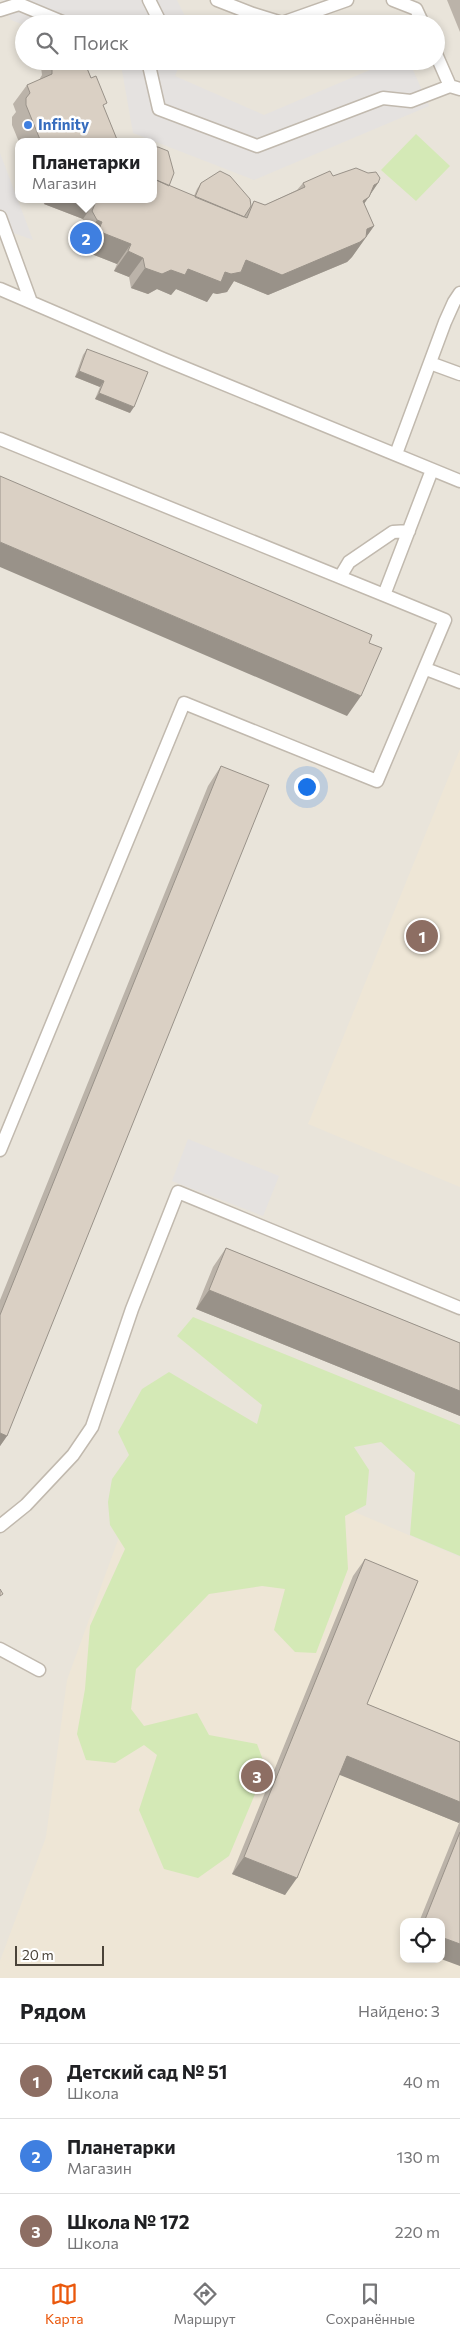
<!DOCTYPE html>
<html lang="ru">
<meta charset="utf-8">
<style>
:root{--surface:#fff;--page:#f2f2f2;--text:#202124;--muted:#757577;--line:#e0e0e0;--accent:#ea580c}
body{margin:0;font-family:Commissioner,sans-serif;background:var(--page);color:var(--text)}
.controls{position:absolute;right:15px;bottom:15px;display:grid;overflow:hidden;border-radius:10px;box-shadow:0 2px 8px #0003}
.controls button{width:45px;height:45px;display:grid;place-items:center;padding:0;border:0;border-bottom:1px solid var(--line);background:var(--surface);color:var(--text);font:25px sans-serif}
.scale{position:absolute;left:15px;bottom:12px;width:89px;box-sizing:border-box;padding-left:5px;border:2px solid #4a4339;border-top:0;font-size:14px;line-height:18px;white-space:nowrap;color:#4a4339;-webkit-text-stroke:4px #fff;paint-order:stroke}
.you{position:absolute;left:306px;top:786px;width:18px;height:18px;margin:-12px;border:4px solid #fff;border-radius:50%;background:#1a73e8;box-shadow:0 0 0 8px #1a73e833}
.badge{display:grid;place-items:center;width:32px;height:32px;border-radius:50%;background:var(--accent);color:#fff;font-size:16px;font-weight:700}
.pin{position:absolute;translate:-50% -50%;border:2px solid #fff;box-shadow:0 1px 5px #0006}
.popup{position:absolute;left:15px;top:138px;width:142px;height:65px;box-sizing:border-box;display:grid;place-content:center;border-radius:10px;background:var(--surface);filter:drop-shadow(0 1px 4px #0005);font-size:16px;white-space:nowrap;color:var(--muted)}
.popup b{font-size:19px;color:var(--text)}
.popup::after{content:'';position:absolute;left:50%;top:100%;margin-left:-10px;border:10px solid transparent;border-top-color:var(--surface)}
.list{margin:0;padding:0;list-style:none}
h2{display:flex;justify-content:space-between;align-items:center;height:65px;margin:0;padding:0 20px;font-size:21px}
h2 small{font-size:16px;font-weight:400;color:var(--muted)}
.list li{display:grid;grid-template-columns:32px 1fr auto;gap:15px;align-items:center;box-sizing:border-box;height:75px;padding:0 20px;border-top:1px solid var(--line)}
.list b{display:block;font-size:19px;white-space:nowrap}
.list p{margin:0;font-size:16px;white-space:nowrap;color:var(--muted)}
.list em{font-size:16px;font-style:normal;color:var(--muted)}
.icon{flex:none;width:28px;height:28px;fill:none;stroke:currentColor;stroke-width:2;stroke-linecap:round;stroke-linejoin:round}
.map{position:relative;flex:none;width:460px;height:1978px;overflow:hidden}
.search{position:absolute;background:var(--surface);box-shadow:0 2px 8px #0003;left:15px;right:15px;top:15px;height:55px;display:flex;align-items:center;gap:12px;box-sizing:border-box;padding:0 18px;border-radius:28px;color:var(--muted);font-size:19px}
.sheet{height:290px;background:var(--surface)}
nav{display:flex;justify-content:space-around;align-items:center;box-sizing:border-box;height:70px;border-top:1px solid var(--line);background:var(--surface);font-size:14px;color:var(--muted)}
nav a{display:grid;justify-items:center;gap:2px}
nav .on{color:var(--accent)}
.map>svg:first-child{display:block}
.residential{fill:#e9e4da;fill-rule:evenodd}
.education{fill:#eee6d6;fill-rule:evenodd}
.green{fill:#d4e9b6}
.parking{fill:#e5e2e0}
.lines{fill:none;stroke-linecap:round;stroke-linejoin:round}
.service-casing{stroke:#c1b9ae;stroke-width:15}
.service{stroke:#fff;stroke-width:12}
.wall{fill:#bbb3a9}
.shaded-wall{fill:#999289}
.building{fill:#dad0c4;stroke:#999289}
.shop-dot{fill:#3f7fe0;stroke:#fff;stroke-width:2}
.labels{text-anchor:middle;stroke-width:5;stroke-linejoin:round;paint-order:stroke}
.shop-label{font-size:15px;font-weight:bold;fill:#366cbe;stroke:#fff;text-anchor:start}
</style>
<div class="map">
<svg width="460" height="1978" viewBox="0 0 460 1978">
<rect width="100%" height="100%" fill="#f6f2ec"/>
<path class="residential" d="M0,0H460V1978H0ZM24,24H436V61H24ZM18,142H154V199H18ZM404,1922H441V1959H404Z"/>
<path class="education" d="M460,749V1187L308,1124Z
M259,1471L460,1557V1978H0V1961L46,1837L67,1680L126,1518ZM404,1922H441V1959H404Z"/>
<path class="green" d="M416,134L450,166L416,201L381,170Z
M193,1317L460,1425V1556L410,1535L415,1473L381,1442L354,1447L369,1470L366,1505L345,1516L348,1569L316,1653L295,1652L274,1630L285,1589L262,1586L209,1594L136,1669L131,1709L144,1726L197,1713L209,1735L257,1744L266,1768L229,1856L198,1878L164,1869L139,1810L157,1755L144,1745L115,1763L86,1760L77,1734L85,1689L90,1626L125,1549L110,1525L108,1502L112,1479L129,1455L118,1432L142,1389L169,1372L257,1424L262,1405L177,1336Z"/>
<path class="parking" d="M3,0H177L189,24L24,25L11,20Z
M111,61H181L175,76L264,115L391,61H409L429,106L254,180L133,133L121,65Z
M0,153L33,240L0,228Z
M188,1139L279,1176L263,1216L172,1181Z"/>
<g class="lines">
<defs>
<path id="service" d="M149,0L161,24
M217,0L253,14L282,23L347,0
M393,0L416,9L423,24
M0,10L19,4L67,24
M436,54L450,86L460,89
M148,61L159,109L257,146L383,98L411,101L450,86
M0,217L31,302
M0,289L163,359L460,481
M430,363L460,374
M0,439L384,595
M396,454L445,322L454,302L460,293
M340,577L349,562L393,532L409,531
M426,669L460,682
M0,1150L184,703L377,781L445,620L384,595L432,470
M0,1526L26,1505L73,1455L92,1427L132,1309L178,1192L460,1308
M0,1649L39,1670"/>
</defs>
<use href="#service" class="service-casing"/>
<use href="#service" class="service"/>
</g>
<path class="wall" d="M447,0H460V32Z
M45,61H84L104,108L118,142H19L12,125V117L16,112L13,104L27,85L39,80L42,75L41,67Z
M333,176L378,183L364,204L374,226L352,257L347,262L268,295L234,281L227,292L217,294L213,293L207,302L176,289L171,295L157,289L148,294L131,288L129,277L114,271L117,264L84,251L88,242L83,240L78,231L83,219L44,204L43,199H154L169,186L194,196L197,189L201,183L251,206L254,201L265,205L297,190L303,183Z
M87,349L130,413L95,399L100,387L75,377L83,355Z
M221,766L7,1436L0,1446V1300L208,786Z
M226,1248L460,1343V1416L196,1309L213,1267Z
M365,1559L367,1704L460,1742V1966L441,1922H419L459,1823L339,1774L285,1895L232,1874L353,1576Z"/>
<path class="shaded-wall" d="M378,183L355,217L349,221L374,185Z
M48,199H97L83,219L44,204Z
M97,220L102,222L88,242L83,240Z
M374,226L352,257L347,262L268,295L234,281L227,292L217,294L213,293L207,302L176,289L171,295L157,289L148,294L131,288L145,268L171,270L188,269L225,272L246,260L367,229Z
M98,231L131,244L117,264L84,251Z
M128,251L143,258L129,277L114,271Z
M79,371L104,381L100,387L75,377Z
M99,393L134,407L130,413L95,399Z
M0,542L361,696L347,716L0,567Z
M209,1290L460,1391V1416L196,1309Z
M0,1433L7,1436L0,1446Z
M347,1756L460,1802V1821L459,1823L335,1773Z
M244,1857L297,1878L285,1895L232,1874Z
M441,1937L460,1944V1966L441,1959Z"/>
<path class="building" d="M52,61H84L91,78L96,76L107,103L103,105L118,142H41L26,105V98L30,93L27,85L52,74Z
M154,147H158L168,151L174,173L169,186L154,179Z
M356,168L368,173L376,172L380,178L378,183L374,185L369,197L363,201L374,226L367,229L366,237L360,242L282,275L246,260L241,272L231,274L225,272L221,282L188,269L185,275L171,270L162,274L145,268L143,258L128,251L131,244L98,231L102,222L97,220L92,211L97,199H154V179L247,218L254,201L265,205L305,187L303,183L330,171L333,176Z
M220,171L230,176L250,199L251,206L244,217L195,197L201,183Z
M87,349L148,372L134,407L99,393L104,381L79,371Z
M0,476L372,635L369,643L382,648L361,696L0,542Z
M221,766L269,785L7,1436L0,1433V1315Z
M226,1248L460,1343V1391L209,1290Z
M365,1559L418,1581L367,1704L460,1742V1802L347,1756L297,1878L244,1857Z
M0,1589L3,1594L0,1596Z
M460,1832V1944L441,1937V1922H424Z"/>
<circle class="shop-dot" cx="28" cy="125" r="5"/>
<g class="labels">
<g class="shop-label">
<text x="38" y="130">Infinity</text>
</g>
</g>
</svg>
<div class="controls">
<button><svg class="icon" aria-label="locate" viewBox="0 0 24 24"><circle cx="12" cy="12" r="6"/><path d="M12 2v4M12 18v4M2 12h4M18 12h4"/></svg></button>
</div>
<div class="scale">20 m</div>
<div class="you"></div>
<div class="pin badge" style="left:422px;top:936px;background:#8d6e63">1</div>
<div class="pin badge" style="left:86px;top:238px;background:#3f7fe0">2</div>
<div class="popup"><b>Планетарки</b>Магазин</div>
<div class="pin badge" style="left:257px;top:1776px;background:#8d6e63">3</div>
<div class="search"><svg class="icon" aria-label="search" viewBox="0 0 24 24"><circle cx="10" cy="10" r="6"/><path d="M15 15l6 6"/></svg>Поиск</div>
</div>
<section class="sheet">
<h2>Рядом<small>Найдено: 3</small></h2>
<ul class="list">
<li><span class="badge" style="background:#8d6e63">1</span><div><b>Детский сад № 51</b><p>Школа</p></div><em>40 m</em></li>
<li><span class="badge" style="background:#3f7fe0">2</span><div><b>Планетарки</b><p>Магазин</p></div><em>130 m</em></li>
<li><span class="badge" style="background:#8d6e63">3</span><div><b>Школа № 172</b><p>Школа</p></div><em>220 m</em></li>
</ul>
</section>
<nav>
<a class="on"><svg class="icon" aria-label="map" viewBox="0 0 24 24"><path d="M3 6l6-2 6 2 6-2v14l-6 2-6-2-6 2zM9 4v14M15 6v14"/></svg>Карта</a>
<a><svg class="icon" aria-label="directions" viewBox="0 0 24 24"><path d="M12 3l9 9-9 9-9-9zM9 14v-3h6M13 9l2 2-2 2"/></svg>Маршрут</a>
<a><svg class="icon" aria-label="saved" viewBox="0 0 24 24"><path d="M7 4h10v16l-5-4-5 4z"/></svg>Сохранённые</a>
</nav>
